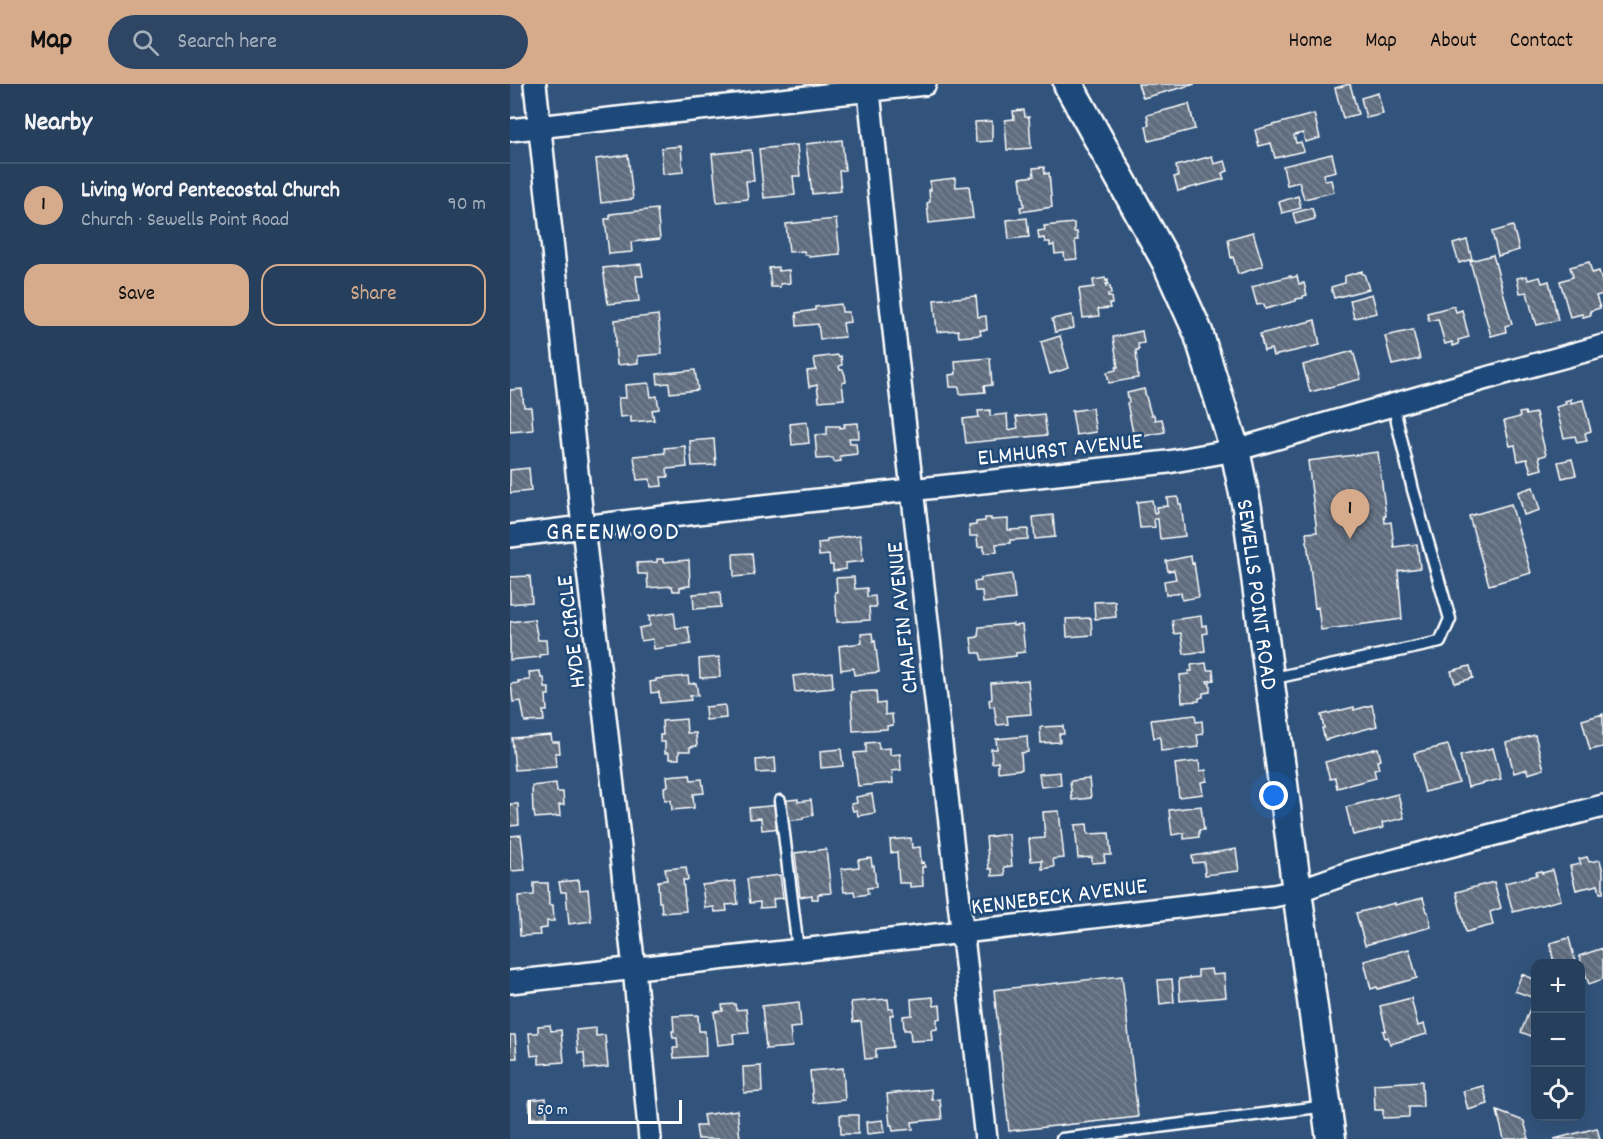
<!DOCTYPE html>
<meta charset="utf-8">
<style>
:root{--surface:#263f5d;--page:#2e4663;--text:#f1f3f6;--muted:#a4afbc;--line:#425872;--accent:#d6ab8b}
body{margin:0;font-family:Dekko,sans-serif;background:var(--page);color:var(--text)}
.controls{position:absolute;right:18px;bottom:18px;display:grid;overflow:hidden;border-radius:12px;box-shadow:0 6px 24px #0002}
.controls button{width:54px;height:54px;display:grid;place-items:center;padding:0;border:0;border-bottom:2px solid var(--line);background:var(--surface);color:var(--text);font:30px sans-serif}
.scale{position:absolute;left:18px;bottom:15px;width:154px;box-sizing:border-box;padding-left:6px;border:3px solid #fff;border-top:0;font-size:16px;line-height:21px;white-space:nowrap;color:#fff;-webkit-text-stroke:4px #1f4a7a;paint-order:stroke}
.you{position:absolute;left:764px;top:712px;width:21px;height:21px;margin:-15px;border:4px solid #fff;border-radius:50%;background:#1a73e8;box-shadow:0 0 0 9px #1a73e833}
.badge{display:grid;place-items:center;width:39px;height:39px;border-radius:50%;background:var(--accent);color:#111;font-size:20px;font-weight:700}
.pin{position:absolute;translate:-50% -50px;filter:drop-shadow(0 2px 3px #0008)}
.pin::after{content:'';position:absolute;top:32px;width:21px;height:18px;background:inherit;clip-path:polygon(0 0,100% 0,50% 100%)}
.list{margin:0;padding:0;list-style:none}
h2{display:flex;justify-content:space-between;align-items:center;height:78px;margin:0;padding:0 24px;font-size:26px}
h2 small{font-size:20px;font-weight:400;color:var(--muted)}
.list li{display:grid;grid-template-columns:39px 1fr auto;gap:18px;align-items:center;box-sizing:border-box;height:84px;padding:0 24px;border-top:2px solid var(--line)}
.list b{display:block;font-size:22px;white-space:nowrap}
.list p{margin:0;font-size:20px;white-space:nowrap;color:var(--muted)}
.list em{font-size:20px;font-style:normal;color:var(--muted)}
.actions{display:flex;gap:12px;padding:18px 24px}
.actions a{flex:1;padding:14px 0;border:2px solid var(--accent);border-radius:18px;text-align:center;font-size:21px;color:var(--accent)}
.actions .main{background:var(--accent);color:#111}
.icon{flex:none;width:33px;height:33px;fill:none;stroke:currentColor;stroke-width:2;stroke-linecap:round;stroke-linejoin:round}
.map{position:relative;flex:none;width:1093px;height:1055px;overflow:hidden}
header{display:flex;align-items:center;gap:36px;box-sizing:border-box;height:84px;padding:0 30px;background:var(--accent);color:#111}
header strong{font-size:28px}
nav{display:flex;gap:33px;margin-inline-start:auto;font-size:21px}
.search{width:420px;height:54px;background:var(--page);display:flex;align-items:center;gap:15px;box-sizing:border-box;padding:0 21px;border-radius:33px;color:var(--muted);font-size:22px}
main{display:flex}
aside{flex:1;background:var(--surface)}
.map>svg:first-child{display:block}
.building{fill:url(#building-back-hatch);stroke:#fff;stroke-width:1.5}
.lines{fill:none;stroke-linecap:round;stroke-linejoin:round}
.lane-casing{stroke:#fff;stroke-width:15}
.street-casing{stroke:#fff;stroke-width:26}
.secondary-casing{stroke:#fff;stroke-width:33}
.lane{stroke:#1f4a7a;stroke-width:10}
.street{stroke:#1f4a7a;stroke-width:21}
.secondary{stroke:#1f4a7a;stroke-width:28}
.labels{text-anchor:middle;stroke-width:5;stroke-linejoin:round;paint-order:stroke}
.street-label{font-size:24px;fill:#fff;stroke:#1f4a7a}
.neighbourhood-label{font-size:26px;letter-spacing:1.5px;fill:#fff;stroke:#1f4a7a}
</style>
<header>
<strong>Map</strong>
<div class="search"><svg class="icon" aria-label="search" viewBox="0 0 24 24"><circle cx="10" cy="10" r="6"/><path d="M15 15l6 6"/></svg>Search here</div>
<nav><a>Home</a><a>Map</a><a>About</a><a>Contact</a></nav>
</header>
<main>
<aside>
<h2>Nearby<small></small></h2>
<ul class="list">
<li><span class="badge">1</span><div><b>Living Word Pentecostal Church</b><p>Church · Sewells Point Road</p></div><em>90 m</em></li>
</ul>
<div class="actions"><a class="main">Save</a><a>Share</a></div>
</aside>
<div class="map">
<svg width="1093" height="1055" viewBox="0 0 1093 1055">
<defs>
<pattern id="building-back-hatch" width="6" height="6" patternUnits="userSpaceOnUse" patternTransform="scale(1.5)"><rect width="6" height="6" fill="#5f6d7f"/><path d="M-1 5l2 2M0 0l6 6M5-1l2 2" fill="none" stroke="#778392"/></pattern>
</defs>
<rect width="100%" height="100%" fill="#32547c"/>
<filter id="ink" filterUnits="userSpaceOnUse"><feTurbulence type="fractalNoise" baseFrequency=".0167" numOctaves="2"/><feDisplacementMap in="SourceGraphic" scale="12" xChannelSelector="R" yChannelSelector="G"/><feConvolveMatrix kernelMatrix="1 2 1 2 8 2 1 2 1" color-interpolation-filters="sRGB"/></filter>
<g filter="url(#ink)">
<path class="building" d="M628,0H685L633,14Z
M840,0L848,30L833,34L825,4Z
M868,9L873,30L856,34L851,14Z
M679,20L685,45L639,57L636,42L639,41L637,31Z
M514,26L515,33H519L521,64L497,66L495,36L504,35L503,27Z
M804,30L810,54L795,58L793,49L784,51L786,59L791,58L794,67L765,74L761,59L749,62L745,46Z
M482,37V57L466,58L465,38Z
M332,56L335,86L329,87L331,107L302,110L296,60Z
M287,61L290,92H283L285,111L254,114L249,65Z
M171,62L173,88L153,90L151,64Z
M241,66L244,97H236L238,115L207,118L202,70Z
M822,70L826,87L814,90L815,97L821,96L824,108L794,115L789,98L777,101L773,82Z
M118,71L123,115L91,119L86,75Z
M702,72L704,80L715,77L718,87L712,89L714,95L668,107L664,93L668,92L666,82Z
M534,83L535,90L539,89L542,123L511,128L510,123L514,122L510,94L524,92L523,84Z
M445,94L446,103L459,102L463,134L419,139L417,119L420,118L419,106H421L420,97Z
M788,112L791,124L772,129L769,118Z
M802,124L805,135L786,140L783,129Z
M147,125L150,155L121,158L122,168L99,170L95,135H100V130Z
M517,134L519,153L499,155L497,136Z
M326,135L330,170L299,173V171H295L294,167L279,168L276,140Z
M564,139V148H567L568,156H565L567,175L555,176L554,169L545,170L544,161L540,162V158H535L534,154L529,155L528,147L535,146L534,142Z
M1003,142L1009,166L988,172L982,148Z
M743,148L753,182L728,190L723,173L721,174L718,155Z
M957,156L962,175L949,179L943,160Z
M983,171L1002,240L995,242L996,248L981,252L960,177Z
M1079,178L1082,189L1089,187L1093,201V210L1086,212L1090,224L1080,227L1081,231L1073,233L1072,230L1060,233L1050,197L1063,193L1060,183Z
M131,180L133,192H126L129,217L98,220L93,184Z
M268,183V187L279,186L280,199L270,200V203H261L259,184Z
M852,187V190H854L859,205L824,214L821,203L835,199V192Z
M781,192V194L787,192L789,200L794,199L797,211L793,212V214L786,215V217L755,225L754,220L747,221L742,203L749,201V200Z
M1017,192L1018,196L1030,193L1032,199L1039,197L1048,236L1027,241L1025,235H1024L1017,208L1010,209L1007,194Z
M595,194L596,197L598,196V200H596V203L600,202L601,210H598V213H601L602,220H599L600,224L588,225L589,232L573,234L569,205L584,203L583,196Z
M862,210L867,229L844,234L840,216Z
M466,212L468,233L476,232L477,246H470L471,251L449,253L448,246L427,248L424,216Z
M331,220L332,228H339L340,238L333,239L335,253L310,255L308,240L287,242L286,229L305,226V223Z
M944,222L946,228L952,226L959,253L948,256L949,260L943,262L942,258L935,260L928,235L919,237L917,229Z
M148,231L152,270L128,272V279L107,281L105,258H106L105,236Z
M562,231L564,244L545,248L542,235Z
M805,236L810,261L763,272L761,265L754,267L750,250Z
M903,246L910,275L882,281L875,252Z
M632,247L634,259L628,260L629,266H626L628,294L599,299L597,288L606,286V283H608L603,253Z
M550,252L559,284L540,290L531,258Z
M843,267L851,295L800,308L793,281Z
M328,271L329,273L331,272L332,281L329,282L330,286H333L335,291L336,298L332,299L334,315L309,317L307,301L299,303L297,287L306,286L304,274Z
M480,274L482,301L474,302L475,308L450,310L449,303H440L439,291L446,290L445,277Z
M185,286L188,306L160,309L159,299L148,300L147,290Z
M139,299L141,313L147,312L149,325L142,326L144,336L121,338V332L110,333L108,314H116L115,301Z
M12,305L14,323H21L23,346L0,348V306Z
M634,305L641,331H644L645,336L652,335L655,348L624,354L617,319L619,318L617,309Z
M1061,315V319L1073,316L1081,347L1075,349L1077,357L1067,359L1065,352L1054,354L1046,323L1056,320L1055,317Z
M582,324L586,348L566,351L562,327Z
M480,326V332L497,330L498,346L508,344L506,333L534,330L537,351L456,359L453,335L469,333L468,327Z
M1015,328L1016,331L1026,329L1036,371L1029,373L1032,385L1021,388L1017,375L1008,377L1005,361L1000,362L994,337L1010,333L1009,329Z
M297,338L299,359L282,361L280,340Z
M348,339L349,354H339L340,359H346L347,370L330,372L331,377L324,378L323,374L307,375L305,351L317,350V342H330V344L335,343L334,340Z
M204,355L206,381L182,382L180,357Z
M175,362L177,383L157,385L158,393H151L152,402L141,403L140,395L127,396L124,372L155,369L154,364Z
M868,368L876,432H874L875,439L881,438L884,463L907,460L910,484L888,487L892,535L811,546L808,523L805,524L796,449L807,448L798,377Z
M1062,375L1066,391L1052,394L1048,378Z
M19,384L21,407L0,409V386Z
M1023,403L1030,426L1014,431L1008,408Z
M668,413L669,420H671L675,452L650,455L648,435H644L645,443L630,444L627,418L642,416L644,429L647,428L646,423L658,422L657,414Z
M1001,420L1021,489L979,501L959,432Z
M543,431L545,453L525,455L523,433Z
M475,434H481V436L498,435V446L518,445V455L500,456V459L486,460L487,468L474,469V462L468,463L467,452H460L459,442L466,441V438L475,437Z
M350,451L353,477L336,479V485L323,487V481H320L319,471L309,472L308,459L317,458V455Z
M242,469L244,491L224,493L223,470Z
M681,472L682,480L684,479L689,513L672,516L671,509L656,511L654,497L666,495L664,486L658,487L656,477Z
M147,475H153V478L179,476L180,502L170,503V507H163L162,502L138,504L137,490H128L127,479L147,478Z
M502,490L505,515L473,519L472,507H465L464,498L471,497V494Z
M20,492L22,518L0,520V493Z
M344,493L345,505L357,504V513L365,512L366,523H359L360,536L327,538L325,508H327L326,494Z
M210,508L211,523L184,525L183,510Z
M605,517L606,533L585,535L584,518Z
M164,528L166,544L178,543L181,560L144,565L143,555L131,557L129,544L140,542L139,532Z
M691,532L692,542L696,541L697,549L693,550L695,567L674,570L671,549L664,550L662,536Z
M581,534L582,551L557,553L556,535Z
M24,535L28,556H36L37,570L29,571L30,573L0,576V538Z
M503,540V542L512,541L515,568L506,569V572L472,576L470,569H463L461,554L468,553L469,543Z
M362,549L363,557L365,556L369,588L344,591L343,584L331,586L329,562L352,559L351,550Z
M209,573L210,593L190,594L189,575Z
M696,579L697,586H703L704,596L697,597L698,599H700V608L693,609V613L689,614V617L672,618L670,591L679,590V587H682L681,581Z
M960,582L963,594L945,599L941,587Z
M30,587L31,594H34L35,604H39V611H36L37,627H33L34,637L15,638L11,617L3,618L1,600L9,599L8,597L20,596L19,588Z
M322,588L323,604L285,608L283,592Z
M178,592L179,600L186,599L188,611L180,612L181,616L150,619L149,608L141,609L140,598L146,597V595Z
M518,596L521,630L497,632L498,640L487,641L484,622L480,623L479,616L482,615L481,599Z
M366,607L367,620L375,619V631L382,630L383,641L377,642V645L343,647L341,608Z
M215,621L216,634L196,636L195,623Z
M862,621L867,642L815,656L812,644H814L811,631L844,623V626Z
M1093,630V663L1080,666L1072,636Z
M685,631L686,638L692,637L693,650L687,651L689,663L651,667L650,653L644,654L641,636Z
M176,635L177,649H186L187,662L180,663V667H169V675H159V669H155V658H150V651H153L152,637Z
M553,642L554,650H549L550,658L531,659L530,643Z
M41,651L42,658H49L50,669H45L46,683L5,686L2,654Z
M1025,651L1034,685L1018,690L1017,685L1004,689L996,659Z
M517,652L518,668L511,669L512,685L488,688V678L482,679L481,665H487L486,655Z
M368,658L369,665L380,664V671L390,670L391,686L382,687L383,699L348,702L344,669L356,668V659Z
M938,661L949,699L915,708L904,669Z
M868,664L871,676L867,677L869,685L864,686L866,694L827,704L825,694L820,695L815,678Z
M983,664L991,695L958,703L950,672Z
M331,665L333,682L311,684L310,667Z
M265,674L266,688L247,689L246,676Z
M689,677L690,687L696,686L697,697L691,698L693,710L669,713L665,680Z
M550,688L551,701L531,703L529,690Z
M180,690L181,696L192,695L194,709L183,710L184,724L162,726L161,716H155L154,703L158,702L157,692Z
M579,695L581,714L562,716L560,697Z
M46,699L47,708H53L54,721H49L50,732L25,734L24,728H23L22,702Z
M362,710L365,729L348,732L347,726L343,727L341,720L347,719L346,713Z
M888,710L894,734L872,739L873,744L843,751L836,723Z
M288,715V718L301,716L303,731L293,733V735L274,737L271,717Z
M0,720H8L9,741L0,742Z
M268,721L270,744L252,746L251,734L240,735L239,724Z
M691,722L694,746H689V753L674,755V749L662,751L659,726Z
M549,727L554,774L543,775L544,783L532,785V776L521,777L519,755L535,754L533,728Z
M577,740L578,750L599,749L601,771H594L595,778L582,779V773L568,774L565,741Z
M499,750L502,782L494,783L495,791L482,792V785H479L476,753Z
M11,751L15,786L0,787V752Z
M401,754L402,764L410,763L411,779L414,778L415,783H412L413,802L400,803V799H389L387,768L381,769L380,756Z
M316,765L321,809L308,810V815H302V811L290,813L285,769Z
M726,765L729,787L695,791L694,778L683,779L682,772Z
M1077,773L1079,778L1090,776L1093,788V809H1090L1088,801L1066,806L1060,782L1071,780L1069,775Z
M361,774L362,782H364L366,803L357,804L358,810L345,812L344,807L334,808L331,785L349,783L348,776Z
M176,783L178,796H173L176,827L152,829L151,818H149L148,797L157,796L155,785Z
M1043,786L1051,816L1003,828L995,799L1027,791L1026,788L1031,787L1032,789Z
M270,791L273,814L263,815L264,823L250,824V818L240,819L237,795Z
M69,796L70,806L78,805L81,837L59,840L56,808H51L49,798Z
M225,797L228,820L216,821L217,827L205,828L204,823L195,824L192,801Z
M984,798L991,824L980,828L983,841L956,848L946,808Z
M24,799H38L39,821H43L44,837H37V844L29,845L30,851L10,852L8,812L24,811Z
M913,814L917,828H918L921,843L855,861L846,829L885,819V821Z
M1059,854L1065,877L1054,880H1044L1040,859Z
M1093,864V895L1079,900L1069,872Z
M899,865L907,894L868,905L867,903L861,905L854,877Z
M701,885L702,891L714,890L716,913L670,917L669,895L688,893V886Z
M1012,890L1026,896V954L1011,948L1024,914L1005,907Z
M612,892L628,1033L499,1047L484,906Z
M662,895L664,918L650,920L648,896Z
M423,913L424,922L430,921L431,934L427,935V945L421,946L422,956L401,957L400,946H394L393,932L402,931L401,915Z
M901,914L908,942L914,940L917,950L880,960L878,953L875,954L873,947L876,946L870,922Z
M378,915L379,925H383V931H380L383,963L366,965V974L355,975L351,937L343,938L341,918Z
M289,918L291,943L280,944L282,963L256,965L252,922Z
M225,920L226,926L236,925L239,949L223,950L224,959L208,961L204,928L213,927L212,921Z
M188,931L189,947H195L196,972L164,974L163,964H168L167,954H163L162,947H164L163,932Z
M40,941L41,947L51,946L54,978L29,980V971L21,972L19,949H28V942Z
M86,944V952L95,951L98,983L75,985L74,969H68L66,946Z
M0,951H5L7,974H0Z
M251,982L252,1008L234,1009L233,983Z
M333,984L335,1016L303,1019L300,987Z
M912,997L913,1023H899V1033L873,1034V1026H865L864,1000Z
M973,1002L978,1020L958,1026L953,1007Z
M421,1005L422,1016L430,1015L432,1035L402,1038L403,1045L383,1047L382,1041H380L377,1010Z
M36,1014L37,1033L21,1034L19,1016Z
M227,1026L230,1055H188L186,1042H195L193,1031Z
M987,1027L1014,1037L1019,1055H994Z
M330,1031H348V1050H331Z
M373,1036L375,1048L357,1050L356,1038Z
M1087,1044L1090,1055H1044Z"/>
<g class="lines">
<defs>
<path id="lane" d="M760,595L930,558L940,535L903,406L883,320
M270,717L288,866
M552,1055L817,1022"/>
<path id="street" d="M25,0L73,443L124,884L140,1055
M359,7L378,194L476,1055
M0,46L415,0
M0,452L178,430L658,378L725,366L991,290L1093,262
M0,898L453,848L763,812L787,807L844,787L1093,722"/>
<g id="secondary">
<path id="s1" d="M558,0L656,177L688,248L725,366L737,424L787,807L821,1055"/>
</g>
</defs>
<use href="#lane" class="lane-casing"/>
<use href="#street" class="street-casing"/>
<use href="#secondary" class="secondary-casing"/>
<use href="#lane" class="lane"/>
<use href="#street" class="street"/>
<use href="#secondary" class="secondary"/>
</g>
</g>
<g class="labels">
<g class="street-label">
<text transform="translate(550 364) rotate(-6)" y="8">ELMHURST AVENUE</text>
<text dy="8" stroke="none"><textPath href="#s1" startOffset="550">SEWELLS POINT ROAD</textPath></text>
<text transform="translate(391 534) rotate(-96)" y="8">CHALFIN AVENUE</text>
<text transform="translate(60 548) rotate(-97)" y="8">HYDE CIRCLE</text>
<text transform="translate(549 811) rotate(-7)" y="8">KENNEBECK AVENUE</text>
</g>
<g class="neighbourhood-label">
<text x="103" y="455">GREENWOOD</text>
</g>
</g>
</svg>
<div class="controls">
<button>+</button>
<button>−</button>
<button><svg class="icon" aria-label="locate" viewBox="0 0 24 24"><circle cx="12" cy="12" r="6"/><path d="M12 2v4M12 18v4M2 12h4M18 12h4"/></svg></button>
</div>
<div class="scale">50 m</div>
<div class="you"></div>
<div class="pin badge" style="left:840px;top:455px">1</div>
</div>
</main>
